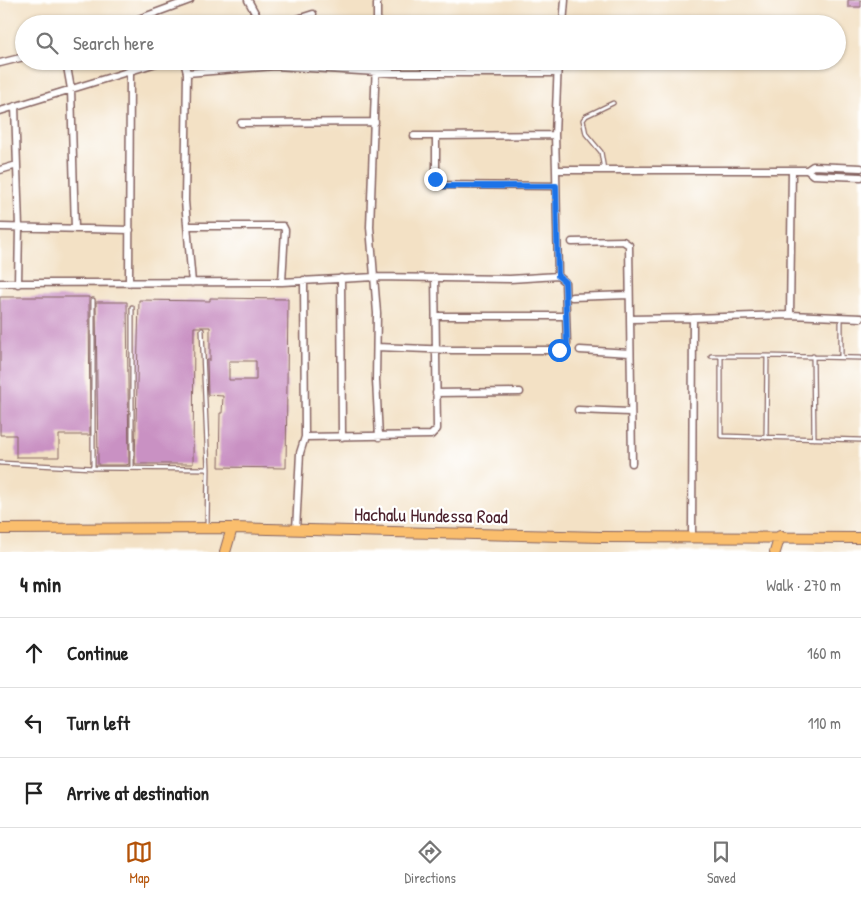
<!DOCTYPE html>
<meta charset="utf-8">
<style>
:root{--surface:#fff;--page:#f6f6f6;--text:#222;--muted:#767676;--line:#e0e0e0;--accent:#b45309}
body{margin:0;font-family:"Patrick Hand",sans-serif;background:var(--page);color:var(--text)}
.stop{position:absolute;width:15px;height:15px;margin:-11px;border:4px solid #1a73e8;border-radius:50%;background:#fff}
.stop.end{background:#1a73e8;border-color:#fff;box-shadow:0 1px 5px #0008}
.list{margin:0;padding:0;list-style:none}
h2{display:flex;justify-content:space-between;align-items:center;height:65px;margin:0;padding:0 20px;font-size:21px}
h2 small{font-size:16px;font-weight:400;color:var(--muted)}
.list li{display:grid;grid-template-columns:32px 1fr auto;gap:15px;align-items:center;box-sizing:border-box;height:70px;padding:0 20px;border-top:1px solid var(--line)}
.list b{display:block;font-size:19px;white-space:nowrap}
.list em{font-size:16px;font-style:normal;color:var(--muted)}
.icon{flex:none;width:28px;height:28px;fill:none;stroke:currentColor;stroke-width:2;stroke-linecap:round;stroke-linejoin:round}
.map{position:relative;flex:none;width:861px;height:552px;overflow:hidden}
.search{position:absolute;background:var(--surface);box-shadow:0 1px 4px #0004;left:15px;right:15px;top:15px;height:55px;display:flex;align-items:center;gap:12px;box-sizing:border-box;padding:0 18px;border-radius:28px;color:var(--muted);font-size:19px}
.sheet{height:275px;background:var(--surface)}
nav{display:flex;justify-content:space-around;align-items:center;box-sizing:border-box;height:70px;border-top:1px solid var(--line);background:var(--surface);font-size:14px;color:var(--muted)}
nav a{display:grid;justify-items:center;gap:2px}
nav .on{color:var(--accent)}
.map>svg:first-child{display:block}
.building{fill:#c991c3;fill-rule:evenodd}
.lines{fill:none;stroke-linecap:round;stroke-linejoin:round}
.lane-casing{stroke:#856361;stroke-width:5.5}
.street-casing{stroke:#856361;stroke-width:9}
.primary-casing{stroke:#856361;stroke-width:12}
.lane{stroke:#fff;stroke-width:3}
.street{stroke:#fff;stroke-width:6}
.primary{stroke:#fabe6d;stroke-width:10}
.route{stroke:#1a73e8;stroke-width:6}
.labels{text-anchor:middle;stroke-width:4.5;stroke-linejoin:round;paint-order:stroke}
.street-label{font-size:19px;fill:#4a1f2b;stroke:#fff}
</style>
<div class="map">
<svg width="861" height="552" viewBox="0 0 861 552">
<rect width="100%" height="100%" fill="#fff"/>
<filter id="ink" filterUnits="userSpaceOnUse"><feTurbulence type="fractalNoise" baseFrequency=".02" numOctaves="2"/><feDisplacementMap in="SourceGraphic" scale="10" xChannelSelector="R" yChannelSelector="G"/><feConvolveMatrix kernelMatrix="1 2 1 2 8 2 1 2 1" color-interpolation-filters="sRGB"/></filter>
<filter id="wash" filterUnits="userSpaceOnUse"><feTurbulence type="fractalNoise" baseFrequency=".0096" numOctaves="4" result="noise"/><feDisplacementMap in="SourceGraphic" scale="20" xChannelSelector="R" yChannelSelector="G"/><feGaussianBlur stdDeviation="1.12" result="paint"/><feColorMatrix in="noise" values="0 0 0 0 0 0 0 0 0 0 0 0 0 0 0 0 0 1.4 0 .05"/><feComposite in="paint" operator="in"/></filter>
<g filter="url(#wash)">
<rect width="100%" height="100%" fill="#f3e1c5"/>
<g id="blocks">
<path class="building" d="M848,0H861V7H848Z
M0,297H89L90,435H59V457H16V435H0Z
M210,298L288,299L286,468L219,467L220,413H222L223,396L208,395L207,360H210V327H194L193,464H135L139,300L210,301ZM229,361H256V380H229Z
M96,302H127L129,464L126,465H98Z"/>
</g>
</g>
<g filter="url(#ink)">
<use href="#blocks" fill-opacity="0" stroke="#856361" stroke-width="1"/>
<g class="lines">
<defs>
<path id="lane" d="M604,170L601,152L586,134L583,120L586,116L613,103
M841,318V356
M711,356H767
M721,356V436L861,440
M813,356L814,439
M766,438L767,356L861,358
M0,463L93,468L208,469L202,330
M93,468V300
M132,468V307
M207,526L208,469"/>
<path id="street" d="M248,0L261,24
M125,24L190,0
M282,24L313,14
M377,24V4
M563,24L565,0
M66,61L71,89L75,229
M184,61L187,73
M376,61L370,227L377,313L376,380L379,437
M0,63L24,57
M15,106L19,227L18,284
M0,111L163,61
M241,123L375,122
M555,135L436,136V182L441,185L556,186
M414,136H436
M0,170L17,165
M556,170L555,135L558,61
M807,170L813,175L861,177
M188,226H283L285,230L282,282
M0,227L130,230
M572,242L623,241L629,245L632,463
M558,276L556,170H807L813,166L861,168
M341,278L342,437
M0,283L282,282L375,277L510,279L558,276L565,282L567,344L563,350H452L377,347
M129,283L130,70
M192,283L185,201L187,73L275,66L394,73H557
M572,297L629,295
M790,315L792,170
M436,316H566
M630,319L693,318
M580,350L630,353
M436,393L520,392
M578,410L629,412
M305,437L431,435L437,429L435,277
M296,530L300,453L305,437L304,280
M692,536L693,318L790,315L861,318"/>
<path id="primary" d="M0,529L232,528L601,537L861,538
M225,552L232,528
M775,552L780,536"/>
</defs>
<use href="#lane" class="lane-casing"/>
<use href="#street" class="street-casing"/>
<use href="#primary" class="primary-casing"/>
<use href="#lane" class="lane"/>
<use href="#street" class="street"/>
<use href="#primary" class="primary"/>
</g>
</g>
<g class="lines" filter="url(#ink)">
<path class="route" d="M435,179L441,186H556L558,276L565,282L567,344L563,350H559"/>
</g>
<g class="labels">
<g class="street-label">
<text transform="translate(431 515) rotate(1)" y="7">Hachalu Hundessa Road</text>
</g>
</g>
</svg>
<div class="stop" style="left:559px;top:350px"></div>
<div class="stop end" style="left:435px;top:179px"></div>
<div class="search"><svg class="icon" aria-label="search" viewBox="0 0 24 24"><circle cx="10" cy="10" r="6"/><path d="M15 15l6 6"/></svg>Search here</div>
</div>
<section class="sheet">
<h2>4 min<small>Walk · 270 m</small></h2>
<ul class="list">
<li><svg class="icon" aria-label="ahead" viewBox="0 0 24 24"><path d="M12 20V5M6 11l6-6 6 6"/></svg><div><b>Continue</b></div><em>160 m</em></li>
<li><svg class="icon" aria-label="left" viewBox="0 0 24 24"><path d="M17 20v-9H6M10 6l-5 5 5 5"/></svg><div><b>Turn left</b></div><em>110 m</em></li>
<li><svg class="icon" aria-label="arrive" viewBox="0 0 24 24"><path d="M6 21V4h12l-3 4 3 4H6"/></svg><div><b>Arrive at destination</b></div></li>
</ul>
</section>
<nav>
<a class="on"><svg class="icon" aria-label="map" viewBox="0 0 24 24"><path d="M3 6l6-2 6 2 6-2v14l-6 2-6-2-6 2zM9 4v14M15 6v14"/></svg>Map</a>
<a><svg class="icon" aria-label="directions" viewBox="0 0 24 24"><path d="M12 3l9 9-9 9-9-9zM9 14v-3h6M13 9l2 2-2 2"/></svg>Directions</a>
<a><svg class="icon" aria-label="saved" viewBox="0 0 24 24"><path d="M7 4h10v16l-5-4-5 4z"/></svg>Saved</a>
</nav>
